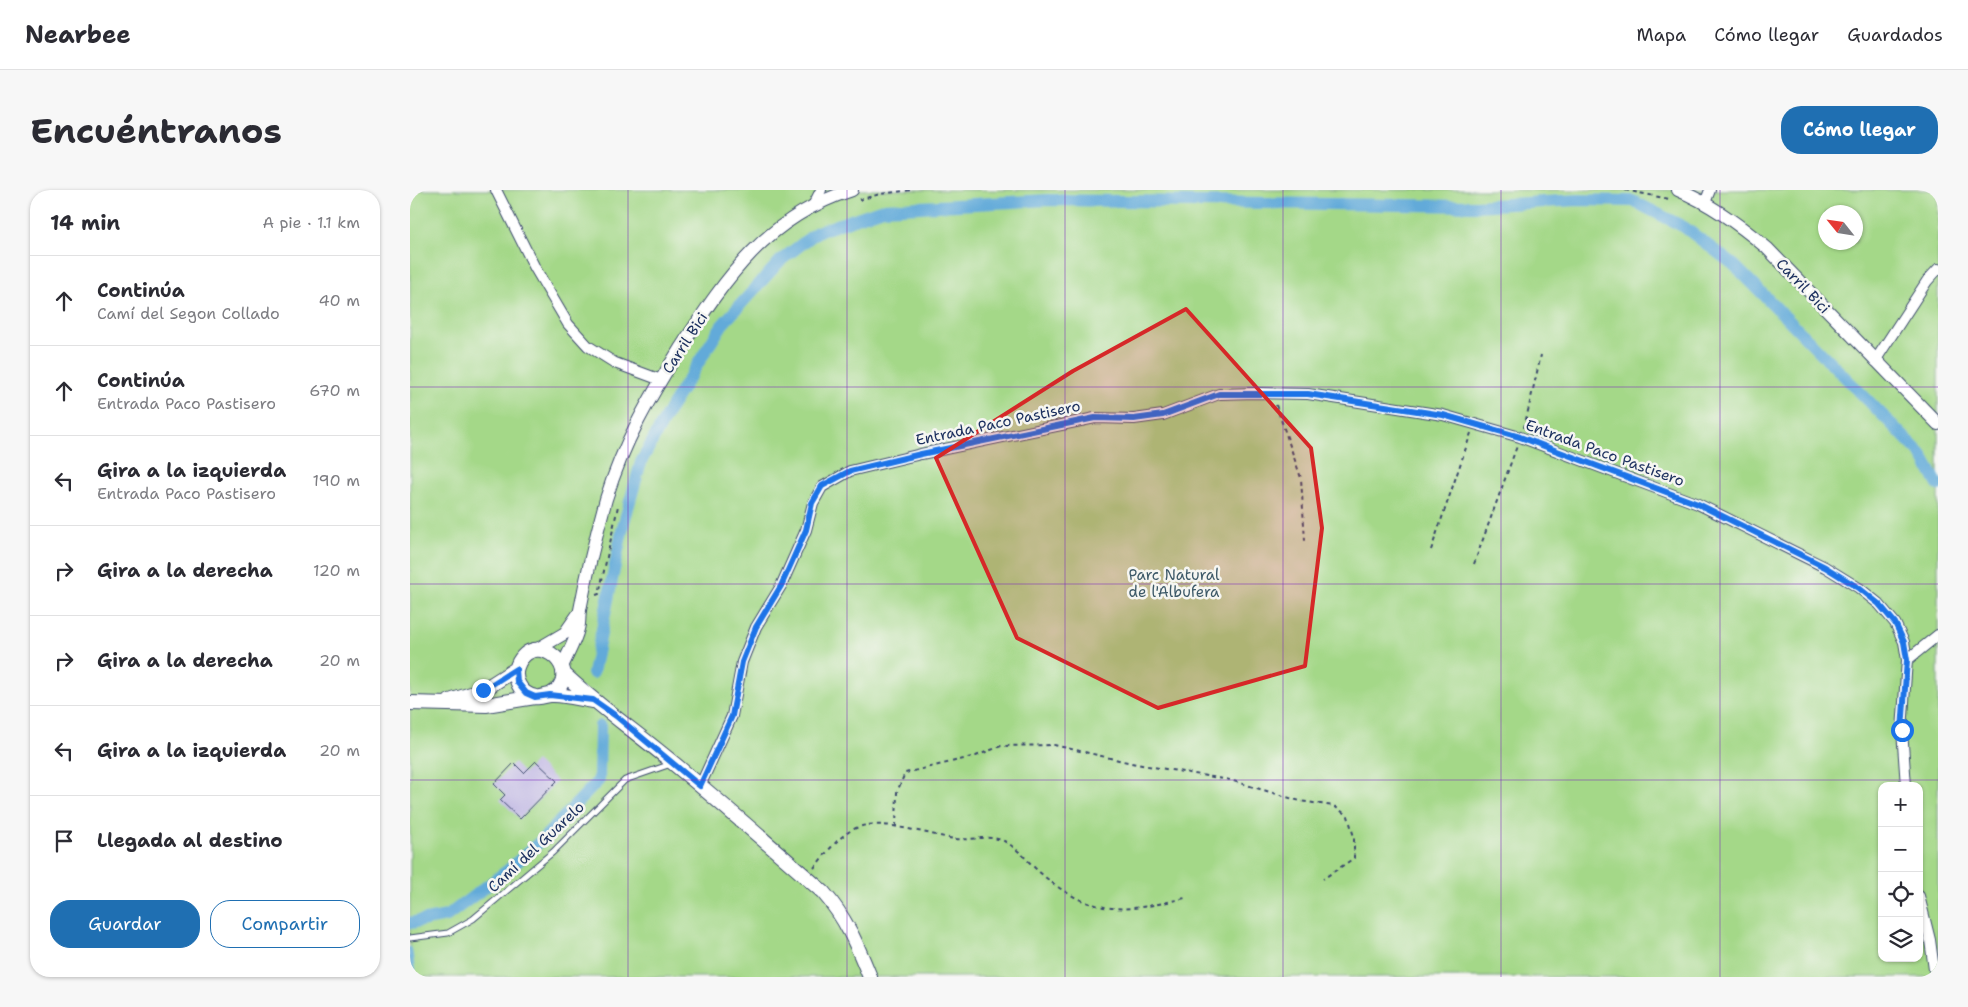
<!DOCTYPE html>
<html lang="es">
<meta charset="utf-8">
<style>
:root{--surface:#fff;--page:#f7f7f7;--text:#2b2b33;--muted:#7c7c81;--line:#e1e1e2;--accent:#1f6fb2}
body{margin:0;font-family:"Shantell Sans",sans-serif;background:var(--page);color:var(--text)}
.controls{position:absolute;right:15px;bottom:15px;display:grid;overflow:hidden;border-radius:10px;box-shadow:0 1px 4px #0004}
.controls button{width:45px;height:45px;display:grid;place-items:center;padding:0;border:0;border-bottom:1px solid var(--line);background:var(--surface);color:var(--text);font:25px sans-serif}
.compass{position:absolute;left:1408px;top:15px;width:45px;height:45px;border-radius:50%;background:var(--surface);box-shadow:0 1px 4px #0004;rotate:300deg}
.stop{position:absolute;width:15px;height:15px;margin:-11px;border:4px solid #1a73e8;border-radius:50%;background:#fff}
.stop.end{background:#1a73e8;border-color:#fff;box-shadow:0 1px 5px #0008}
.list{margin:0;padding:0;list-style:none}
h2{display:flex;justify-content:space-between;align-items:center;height:65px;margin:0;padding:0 20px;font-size:21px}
h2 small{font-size:16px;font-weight:400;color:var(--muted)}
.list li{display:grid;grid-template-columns:32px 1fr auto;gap:15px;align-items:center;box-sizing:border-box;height:90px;padding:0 20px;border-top:1px solid var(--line)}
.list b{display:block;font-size:19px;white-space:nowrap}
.list p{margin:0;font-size:16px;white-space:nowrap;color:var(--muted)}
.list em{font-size:16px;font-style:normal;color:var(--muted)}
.actions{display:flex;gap:10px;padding:15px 20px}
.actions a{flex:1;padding:11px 0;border:1px solid var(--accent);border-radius:20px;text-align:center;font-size:18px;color:var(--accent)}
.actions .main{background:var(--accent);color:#fff}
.icon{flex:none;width:28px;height:28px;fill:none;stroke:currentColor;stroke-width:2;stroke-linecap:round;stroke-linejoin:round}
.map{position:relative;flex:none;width:1528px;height:787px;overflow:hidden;border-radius:20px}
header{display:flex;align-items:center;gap:30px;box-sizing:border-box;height:70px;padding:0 25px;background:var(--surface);border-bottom:1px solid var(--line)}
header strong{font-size:24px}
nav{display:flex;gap:28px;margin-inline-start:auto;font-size:18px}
.intro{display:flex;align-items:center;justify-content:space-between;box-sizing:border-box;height:120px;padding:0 30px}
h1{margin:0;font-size:35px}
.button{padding:12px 22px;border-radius:20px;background:var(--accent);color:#fff;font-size:18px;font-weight:700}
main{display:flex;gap:30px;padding:0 30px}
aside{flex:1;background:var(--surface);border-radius:20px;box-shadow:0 1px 4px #0004}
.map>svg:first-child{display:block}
.green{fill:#a4d888;stroke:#608473;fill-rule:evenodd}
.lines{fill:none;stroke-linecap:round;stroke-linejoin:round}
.stream{stroke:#62aad9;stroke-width:4}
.canal{stroke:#62aad9;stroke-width:12}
.building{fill:#bfb6e3}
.service-casing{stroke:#3b496d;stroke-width:7}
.minor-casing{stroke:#3b496d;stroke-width:12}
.tertiary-casing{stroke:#3b496d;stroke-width:14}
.secondary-casing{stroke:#3b496d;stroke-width:16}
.path{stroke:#3b496d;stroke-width:2;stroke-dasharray:4 4;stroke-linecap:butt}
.service{stroke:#fff;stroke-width:5}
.minor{stroke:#fff;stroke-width:10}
.tertiary{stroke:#fff;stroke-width:12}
.secondary{stroke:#fff;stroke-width:14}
.route{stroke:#1a73e8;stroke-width:6}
.marked{fill:#d62828;fill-opacity:0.2;stroke:#d62828;stroke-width:4;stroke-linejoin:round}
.grid{fill:none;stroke:#7b2cbf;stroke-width:1;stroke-opacity:0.55}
.labels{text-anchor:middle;stroke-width:5;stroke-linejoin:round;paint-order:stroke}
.street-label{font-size:15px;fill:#1b2f5e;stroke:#f6f6f2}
.park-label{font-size:15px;fill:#3d5968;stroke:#f6f6f2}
</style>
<header>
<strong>Nearbee</strong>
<nav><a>Mapa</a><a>Cómo llegar</a><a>Guardados</a></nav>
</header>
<div class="intro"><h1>Encuéntranos</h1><a class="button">Cómo llegar</a></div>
<main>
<aside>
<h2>14 min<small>A pie · 1.1 km</small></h2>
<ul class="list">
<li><svg class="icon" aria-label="ahead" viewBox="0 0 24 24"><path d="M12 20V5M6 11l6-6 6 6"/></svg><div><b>Continúa</b><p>Camí del Segon Collado</p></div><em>40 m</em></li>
<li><svg class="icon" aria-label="ahead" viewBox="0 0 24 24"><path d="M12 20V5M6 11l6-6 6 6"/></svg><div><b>Continúa</b><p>Entrada Paco Pastisero</p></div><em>670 m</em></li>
<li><svg class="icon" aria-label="left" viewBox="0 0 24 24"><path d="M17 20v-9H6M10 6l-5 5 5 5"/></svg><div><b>Gira a la izquierda</b><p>Entrada Paco Pastisero</p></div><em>190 m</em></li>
<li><svg class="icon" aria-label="right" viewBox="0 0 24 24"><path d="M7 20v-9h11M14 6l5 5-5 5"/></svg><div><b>Gira a la derecha</b></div><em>120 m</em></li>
<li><svg class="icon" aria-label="right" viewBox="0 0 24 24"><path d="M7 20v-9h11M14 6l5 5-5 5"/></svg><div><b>Gira a la derecha</b></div><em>20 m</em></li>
<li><svg class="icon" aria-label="left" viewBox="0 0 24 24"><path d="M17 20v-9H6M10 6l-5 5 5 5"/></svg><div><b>Gira a la izquierda</b></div><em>20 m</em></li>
<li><svg class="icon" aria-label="arrive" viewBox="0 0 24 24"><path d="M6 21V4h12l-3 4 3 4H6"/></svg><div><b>Llegada al destino</b></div></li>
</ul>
<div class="actions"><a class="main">Guardar</a><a>Compartir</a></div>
</aside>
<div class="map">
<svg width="1528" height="787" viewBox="0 0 1528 787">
<rect width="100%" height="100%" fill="#f6f6f2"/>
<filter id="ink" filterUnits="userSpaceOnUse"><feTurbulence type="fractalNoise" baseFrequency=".02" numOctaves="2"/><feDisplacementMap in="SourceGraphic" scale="10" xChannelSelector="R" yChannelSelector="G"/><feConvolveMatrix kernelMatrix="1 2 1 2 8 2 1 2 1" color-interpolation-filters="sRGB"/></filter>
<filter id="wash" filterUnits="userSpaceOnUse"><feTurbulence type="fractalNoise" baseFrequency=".0096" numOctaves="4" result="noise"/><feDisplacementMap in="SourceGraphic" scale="20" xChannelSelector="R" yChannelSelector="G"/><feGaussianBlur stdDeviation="1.12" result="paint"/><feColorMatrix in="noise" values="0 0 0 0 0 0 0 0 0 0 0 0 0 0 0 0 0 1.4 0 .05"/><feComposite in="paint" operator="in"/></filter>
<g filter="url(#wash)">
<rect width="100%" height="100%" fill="#f2dec1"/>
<path class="green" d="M0,0H1528V787H0ZM1416,22H1446V52H1416ZM1472,596H1509V768H1472Z"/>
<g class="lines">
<path class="stream" d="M0,759L4,787"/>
<path class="canal" d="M183,483L213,336L231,272L261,217L312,135L370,71L407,42L473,19L638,10L1065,16L1168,10L1223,11L1274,37L1324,75L1511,264L1528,295
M0,733L37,726L98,680L133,649L189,590L190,536"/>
</g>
<g id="blocks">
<path class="building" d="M126,571L147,591L110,629L90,610L95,605L84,594L104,573L114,583Z"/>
</g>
</g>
<g filter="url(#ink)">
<use href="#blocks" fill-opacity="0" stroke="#3b496d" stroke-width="1"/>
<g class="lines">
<defs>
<path id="service" d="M0,748L38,743L63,729L143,662L215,590L261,574"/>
<path id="minor" d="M86,0L125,78L158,134L178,156L205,173L251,190
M1295,13L1300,0
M403,16L411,0
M1465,171L1517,91L1528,79
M1497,470L1528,445
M290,596L322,526L332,472L346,437L371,396L396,340L403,313L412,297L440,281L511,264L685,228L724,229L753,225L809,204L845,203L898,204L1033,225L1110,247L1288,314L1415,377L1449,398L1469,414L1485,433L1494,452L1497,470L1492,540L1496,596
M1509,706L1520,750L1525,787"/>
<path id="tertiary" d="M1268,0C1301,14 1330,35 1357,58L1528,234
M126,460L155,443L169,423
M152,477C157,465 165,452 168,439C170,433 169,426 170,420C177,383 186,345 196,309C214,251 239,209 271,157C317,86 357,27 442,0"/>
<path id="secondary" d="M153,483C187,515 226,542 262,572C313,614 363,658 413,702C436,728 447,755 460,787
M140,505C177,483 128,438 109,472C101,487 110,505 126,507C132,508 136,505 141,505C154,504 170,509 183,511
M40,511L73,500L106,479
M0,513L76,515L125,507"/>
</defs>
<use href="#service" class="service-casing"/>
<use href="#minor" class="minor-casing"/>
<use href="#tertiary" class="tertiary-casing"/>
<use href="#secondary" class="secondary-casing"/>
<path class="path" d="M1215,0L1259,9
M449,10L470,4L501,0
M866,215L891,288L895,351
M1114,238L1131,165
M1021,360L1061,243
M1064,374L1107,256
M186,405L189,404L208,316
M486,637L487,602L495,583L566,566L591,556L644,555L726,574L820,590L890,611L924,616L938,626L944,647V668L913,689
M404,678C417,662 432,641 452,636C475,630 520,645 545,649C561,651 578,644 594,651C607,658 615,668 625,678C641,693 661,708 682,714C714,724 744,715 775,708"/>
<use href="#service" class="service"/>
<use href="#minor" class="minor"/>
<use href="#tertiary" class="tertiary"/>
<use href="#secondary" class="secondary"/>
</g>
</g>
<g class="lines" filter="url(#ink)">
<path class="route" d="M73,500L106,479L107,492L116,503L125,507L140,505L183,510L206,526L290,596L322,526L332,472L346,437L371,396L396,340L402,313L412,296L440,281L511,264L685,228L724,229L753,225L809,204H898L1033,225L1110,247L1288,314L1415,377L1449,398L1469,414L1485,433L1494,452L1497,470L1492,540"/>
</g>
<path class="marked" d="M776,119L901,258L912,338L895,476L748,518L607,448L526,268L663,181Z"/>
<path class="grid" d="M218,0V787M437,0V787M655,0V787M873,0V787M1091,0V787M1310,0V787M0,197H1528M0,394H1528M0,590H1528"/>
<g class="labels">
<g class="street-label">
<text transform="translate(1393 96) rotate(46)" y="5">Carril Bici</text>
<text transform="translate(275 153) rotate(-57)" y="5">Carril Bici</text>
<text transform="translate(588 233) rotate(-12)" y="5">Entrada Paco Pastisero</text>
<text transform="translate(1195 263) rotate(20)" y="5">Entrada Paco Pastisero</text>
<text transform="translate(126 657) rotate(-43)" y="5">Camí del Guarelo</text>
</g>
<g class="park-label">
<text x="764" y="390">Parc Natural<tspan x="764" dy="17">de l'Albufera</tspan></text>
</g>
</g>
</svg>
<div class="controls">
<button>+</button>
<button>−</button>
<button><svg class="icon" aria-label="locate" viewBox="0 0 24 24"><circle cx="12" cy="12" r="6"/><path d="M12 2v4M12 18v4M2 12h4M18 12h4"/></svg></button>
<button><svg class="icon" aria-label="layers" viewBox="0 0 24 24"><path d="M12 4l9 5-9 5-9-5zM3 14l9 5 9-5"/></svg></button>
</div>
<svg class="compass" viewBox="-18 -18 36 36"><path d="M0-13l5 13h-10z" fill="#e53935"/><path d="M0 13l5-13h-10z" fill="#7c7c81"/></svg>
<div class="stop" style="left:1492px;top:540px"></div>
<div class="stop end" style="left:73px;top:500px"></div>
</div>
</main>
